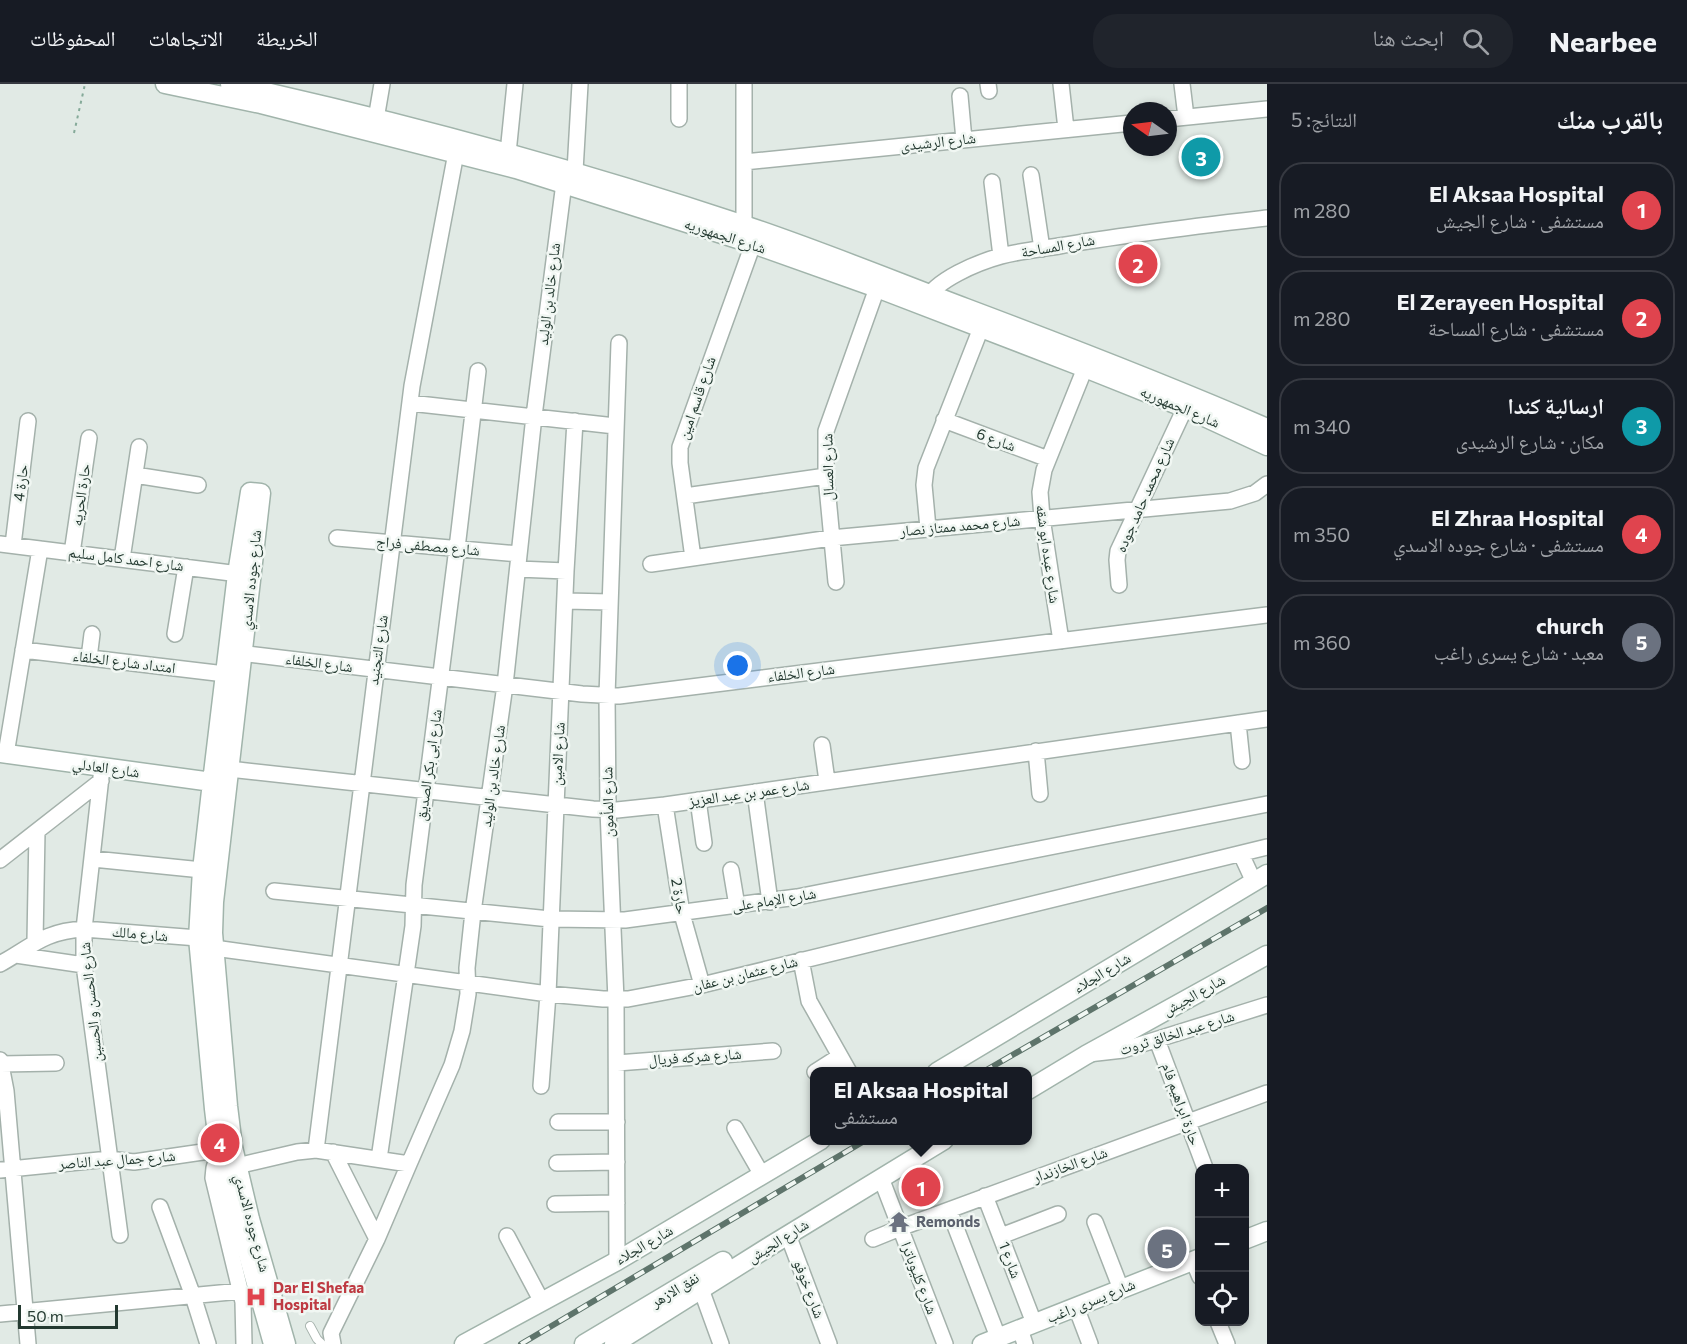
<!DOCTYPE html>
<html lang="ar">
<meta charset="utf-8">
<style>
:root{--surface:#171b24;--page:#20242c;--text:#f1f3f6;--muted:#9ea1a6;--line:#363941;--accent:#db2777}
body{margin:0;font-family:Commissioner,"Noto Naskh Arabic",sans-serif;background:var(--page);color:var(--text);direction:rtl}
.controls{position:absolute;right:18px;bottom:18px;display:grid;overflow:hidden;border-radius:12px;box-shadow:0 3px 9px #0003}
.controls button{width:54px;height:54px;display:grid;place-items:center;padding:0;border:0;border-bottom:2px solid var(--line);background:var(--surface);color:var(--text);font:30px sans-serif}
.compass{position:absolute;left:1123px;top:18px;width:54px;height:54px;border-radius:50%;background:var(--surface);box-shadow:0 3px 9px #0003;rotate:284deg}
.scale{position:absolute;left:18px;bottom:15px;width:100px;box-sizing:border-box;padding-left:6px;border:3px solid #233930;border-top:0;font-size:16px;line-height:21px;white-space:nowrap;color:#233930;-webkit-text-stroke:4px #f1f7f3;paint-order:stroke}
.you{position:absolute;left:738px;top:582px;width:21px;height:21px;margin:-15px;border:4px solid #fff;border-radius:50%;background:#1a73e8;box-shadow:0 0 0 9px #1a73e833}
.badge{display:grid;place-items:center;width:39px;height:39px;border-radius:50%;background:var(--accent);color:#fff;font-size:20px;font-weight:700}
.pin{position:absolute;translate:-50% -50%;border:3px solid #fff;box-shadow:0 2px 6px #0006}
.popup{position:absolute;left:810px;top:983px;width:222px;height:78px;box-sizing:border-box;display:grid;place-content:center;border-radius:12px;background:var(--surface);filter:drop-shadow(0 2px 4px #0005);font-size:20px;white-space:nowrap;color:var(--muted)}
.popup b{font-size:22px;color:var(--text)}
.popup::after{content:'';position:absolute;left:50%;top:100%;margin-left:-12px;border:12px solid transparent;border-top-color:var(--surface)}
.list{margin:0;padding:0;list-style:none}
h2{display:flex;justify-content:space-between;align-items:center;height:78px;margin:0;padding:0 24px;font-size:26px}
h2 small{font-size:20px;font-weight:400;color:var(--muted)}
.list li{display:grid;grid-template-columns:39px 1fr auto;gap:18px;align-items:center;box-sizing:border-box;height:96px;margin:0 12px 12px;padding:0 12px;border:2px solid var(--line);border-radius:24px}
.list b{display:block;font-size:22px;white-space:nowrap}
.list p{margin:0;font-size:20px;white-space:nowrap;color:var(--muted)}
.list em{font-size:20px;font-style:normal;color:var(--muted)}
.icon{flex:none;width:33px;height:33px;fill:none;stroke:currentColor;stroke-width:2;stroke-linecap:round;stroke-linejoin:round}
.map{position:relative;flex:none;width:1267px;height:1260px;overflow:hidden;direction:ltr}
header{display:flex;align-items:center;gap:36px;box-sizing:border-box;height:84px;padding:0 30px;background:var(--surface);border-bottom:2px solid var(--line)}
header strong{font-size:28px}
nav{display:flex;gap:33px;margin-inline-start:auto;font-size:21px}
.search{width:420px;height:54px;background:var(--page);display:flex;align-items:center;gap:15px;box-sizing:border-box;padding:0 21px;border-radius:24px;color:var(--muted);font-size:22px}
main{display:flex}
aside{flex:1;background:var(--surface)}
.map>svg:first-child{display:block}
.lines{fill:none;stroke-linecap:round;stroke-linejoin:round}
.lane-casing{stroke:#a4b1ab;stroke-width:10}
.street-casing{stroke:#a4b1ab;stroke-width:18}
.secondary-casing{stroke:#a1b4ab;stroke-width:21}
.path{stroke:#85aa99;stroke-width:2;stroke-dasharray:3 4.5;stroke-linecap:butt}
.lane{stroke:#fff;stroke-width:8}
.street{stroke:#fff;stroke-width:15}
.secondary{stroke:#fff;stroke-width:18}
.rail-casing{stroke:#5e746b;stroke-width:6}
.rail{stroke:#f1f7f3;stroke-width:4;stroke-dasharray:11;stroke-linecap:butt}
.labels{text-anchor:middle;stroke-width:5;stroke-linejoin:round;paint-order:stroke}
.street-label{font-size:15px;fill:#233930;stroke:#f1f7f3}
.worship-label{font-size:15px;font-weight:bold;fill:#5b616d;stroke:#f1f7f3;text-anchor:start}
.health-label{font-size:15px;font-weight:bold;fill:#be3a42;stroke:#f1f7f3;text-anchor:start}
</style>
<header>
<strong>Nearbee</strong>
<div class="search"><svg class="icon" aria-label="search" viewBox="0 0 24 24"><circle cx="10" cy="10" r="6"/><path d="M15 15l6 6"/></svg>ابحث هنا</div>
<nav><a>الخريطة</a><a>الاتجاهات</a><a>المحفوظات</a></nav>
</header>
<main>
<aside>
<h2>بالقرب منك<small>النتائج: 5</small></h2>
<ul class="list">
<li><span class="badge" style="background:#e0444e">1</span><div><b>El Aksaa Hospital</b><p>مستشفى · شارع الجيش</p></div><em>280 m</em></li>
<li><span class="badge" style="background:#e0444e">2</span><div><b>El Zerayeen Hospital</b><p>مستشفى · شارع المساحة</p></div><em>280 m</em></li>
<li><span class="badge" style="background:#0f9aa8">3</span><div><b>ارسالية كندا</b><p>مكان · شارع الرشيدى</p></div><em>340 m</em></li>
<li><span class="badge" style="background:#e0444e">4</span><div><b>El Zhraa Hospital</b><p>مستشفى · شارع جوده الاسدي</p></div><em>350 m</em></li>
<li><span class="badge" style="background:#6b7280">5</span><div><b>church</b><p>معبد · شارع يسرى راغب</p></div><em>360 m</em></li>
</ul>
</aside>
<div class="map">
<svg width="1267" height="1260" viewBox="0 0 1267 1260">
<rect width="100%" height="100%" fill="#e1eae5"/>
<g class="lines">
<defs>
<path id="lane" d="M310,1242L317,1255L322,1260"/>
<path id="street" d="M988,0L989,7
M1061,0L1066,45
M1182,0L1186,33
M960,12L964,56
M376,35L382,0
M679,35V0
M1168,35L1267,25
M508,69L515,0
M744,78L1132,39
M575,87L580,0
M1031,91L1042,165
M992,98L1001,172
M744,141V0
M925,218C934,196 979,178 1001,172C1020,167 1040,165 1059,162C1128,150 1198,142 1267,134
M410,319L615,342
M944,336L1048,375
M135,391L198,401
M685,412L826,392
M928,444L924,401L926,384L981,244
M337,454L519,470
M0,460L247,491
M13,461L28,337
M72,469L89,354
M693,474L680,379V363L753,160
M122,475L139,363
M651,480L831,454L1230,417L1255,409L1267,400
M518,485L566,487
M836,498L826,392V347L877,204
M1119,501L1117,476L1118,467L1185,324
M566,517L610,518
M175,550L186,483
M1061,557L1042,434L1040,408L1044,386L1085,284
M23,566L225,590
M231,568L582,610L619,612L1267,531
M89,574L92,550
M1238,639L1242,677
M822,661L827,697
M1036,667L1040,710
M6,670L40,465
M102,684L84,845V881L120,1151
M229,685L593,725L617,726L665,721L1267,635
M755,708L770,818
M698,716L704,759
M665,721L682,830L702,901
M1241,770L1254,798
M93,775L202,786
M0,776L101,697
M731,786L737,822
M274,807L550,835L625,836L797,813L1267,720
M35,857L37,747
M214,864L548,910L603,915H628L702,901L1267,763
M16,871L84,881
M801,876L809,917L849,988
M0,880C32,862 45,847 84,845L198,854
M1157,956L1205,1084
M1088,970L1123,966L1267,921
M0,976L6,1007L28,1260
M617,979L773,967
M1,980L56,979
M815,988L840,972
M541,1002L548,910L566,487L575,337
M558,1038H617
M735,1044L762,1091
M316,1066L412,302L456,69
M219,1067L214,1084L213,1094L243,1218L244,1260
M333,1068L377,1155
M379,1075L413,842L414,801L457,464L478,287
M557,1079L617,1078
M237,1082L297,1068L316,1066L409,1080
M0,1086L109,1075L134,1078L230,1064
M881,1094L945,1260
M985,1112L1034,1239
M555,1120L617,1119
M160,1123L193,1212L208,1260
M949,1126L998,1253
M1095,1138L1121,1205
M788,1151L829,1260
M507,1152L542,1218
M1001,1152L1058,1130
M873,1155L900,1144L1267,1009
M1193,1176L1200,1193
M617,1177L616,916L608,726L607,612L619,259
M701,1205L721,1260
M1076,1223L1090,1260
M0,1230L241,1207
M1218,1238L1227,1260
M1020,1245L1025,1260
M333,1260L331,1249L377,1155L409,1080L452,981L462,947L468,910L467,884L473,828L505,601L534,332L564,99"/>
<path id="secondary" d="M165,0L261,20L516,85L753,160L877,204L1085,284L1185,324L1267,362
M230,0C403,38 575,85 744,141C819,166 892,196 966,224C1067,262 1168,301 1267,344
M0,669L212,698
M937,988L1267,790
M1028,1006L1086,971L1267,871
M1244,1156L1267,1147
M273,1260L219,1067L214,1025L198,854L202,786L212,698L237,490L250,408L261,409L214,818L213,849L228,1022L233,1063L250,1135L286,1260
M464,1260L617,1177L821,1056
M584,1260L723,1177
M614,1260L770,1162L944,1056
M982,1260L1200,1174"/>
</defs>
<use href="#lane" class="lane-casing"/>
<use href="#street" class="street-casing"/>
<use href="#secondary" class="secondary-casing"/>
<path class="path" d="M74,49L85,0"/>
<use href="#lane" class="lane"/>
<use href="#street" class="street"/>
<use href="#secondary" class="secondary"/>
<defs>
<path id="rail" d="M983,988L1267,824
M521,1260L866,1056"/>
</defs>
<use href="#rail" class="rail-casing"/>
<use href="#rail" class="rail"/>
</g>
<defs>
<symbol id="temple-bare" viewBox="-9 -9 18 18"><path d="M0-6L5-2H3V0L6.5 2.5H4V6H1.5V3h-3V6H-4V2.5H-6.5L-3 0V-2H-5Z" fill="#6b7280" stroke="#f1f7f3" stroke-width="2.5" paint-order="stroke"/></symbol>
<symbol id="hospital-bare" viewBox="-9 -9 18 18"><path d="M-5-5h3v3.5h4V-5h3V5h-3V1.5h-4V5h-3Z" fill="#e0444e" stroke="#f1f7f3" stroke-width="2.5" paint-order="stroke"/></symbol>
</defs>
<g fill-rule="evenodd">
<use href="#temple-bare" x="884" y="1123" width="30" height="30"/>
<use href="#hospital-bare" x="241" y="1198" width="30" height="30"/>
</g>
<g class="labels">
<g class="street-label">
<text transform="translate(938 58) rotate(-6)" y="5">شارع الرشيدى</text>
<text transform="translate(725 152) rotate(18)" y="5">شارع الجمهوريه</text>
<text transform="translate(1058 162) rotate(-10)" y="5">شارع المساحة</text>
<text transform="translate(549 210) rotate(-83)" y="5">شارع خالد بن الوليد</text>
<text transform="translate(697 314) rotate(-71)" y="5">شارع قاسم امين</text>
<text transform="translate(1180 323) rotate(23)" y="5">شارع الجمهوريه</text>
<text transform="translate(996 356) rotate(20)" y="5">شارع 6</text>
<text transform="translate(828 383) rotate(-91)" y="5">شارع العسال</text>
<text transform="translate(21 399) rotate(-83)" y="5">حارة 4</text>
<text transform="translate(81 411) rotate(-82)" y="5">حارة الحريه</text>
<text transform="translate(1145 411) rotate(-66)" y="5">شارع محمد حامد جوده</text>
<text transform="translate(960 442) rotate(-5)" y="5">شارع محمد ممتاز نصار</text>
<text transform="translate(428 462) rotate(5)" y="5">شارع مصطفى فراج</text>
<text transform="translate(1048 470) rotate(82)" y="5">شارع عبده ابو شقه</text>
<text transform="translate(126 475) rotate(7)" y="5">شارع احمد كامل سليم</text>
<text transform="translate(251 496) rotate(-84)" y="5">شارع جوده الاسدي</text>
<text transform="translate(378 566) rotate(-82)" y="5">شارع التجنيد</text>
<text transform="translate(124 578) rotate(7)" y="5">امتداد شارع الخلفاء</text>
<text transform="translate(319 579) rotate(7)" y="5">شارع الخلفاء</text>
<text transform="translate(801 589) rotate(-7)" y="5">شارع الخلفاء</text>
<text transform="translate(558 670) rotate(-87)" y="5">شارع الامين</text>
<text transform="translate(429 681) rotate(-82)" y="5">شارع ابى بكر الصديق</text>
<text transform="translate(106 684) rotate(8)" y="5">شارع العادلي</text>
<text transform="translate(493 692) rotate(-82)" y="5">شارع خالد بن الوليد</text>
<text transform="translate(749 709) rotate(-8)" y="5">شارع عمر بن عبد العزيز</text>
<text transform="translate(608 718) rotate(-91)" y="5">شارع المأمون</text>
<text transform="translate(679 812) rotate(80)" y="5">حارة 2</text>
<text transform="translate(774 816) rotate(-9)" y="5">شارع الإمام على</text>
<text transform="translate(140 850) rotate(5)" y="5">شارع مالك</text>
<text transform="translate(1102 889) rotate(-31)" y="5">شارع الجلاء</text>
<text transform="translate(745 890) rotate(-14)" y="5">شارع عثمان بن عفان</text>
<text transform="translate(1194 911) rotate(-29)" y="5">شارع الجيش</text>
<text transform="translate(91 918) rotate(-96)" y="5">شارع الحسن و الحسين</text>
<text transform="translate(1177 949) rotate(-17)" y="5">شارع عبد الخالق ثروت</text>
<text transform="translate(695 973) rotate(-4)" y="5">شارع شركه فريال</text>
<text transform="translate(1181 1020) rotate(70)" y="5">حارة ابراهيم فام</text>
<text transform="translate(117 1076) rotate(-4)" y="5">شارع جمال عبد الناصر</text>
<text transform="translate(1070 1081) rotate(-20)" y="5">شارع الخازندار</text>
<text transform="translate(252 1139) rotate(75)" y="5">شارع جوده الاسدي</text>
<text transform="translate(778 1157) rotate(-32)" y="5">شارع الجيش</text>
<text transform="translate(644 1161) rotate(-30)" y="5">شارع الجلاء</text>
<text transform="translate(1010 1176) rotate(69)" y="5">شارع 1</text>
<text transform="translate(919 1194) rotate(69)" y="5">شارع كليوباترا</text>
<text transform="translate(809 1205) rotate(69)" y="5">شارع خوفو</text>
<text transform="translate(675 1206) rotate(-31)" y="5">نفق الازهر</text>
<text transform="translate(1091 1217) rotate(-22)" y="5">شارع يسرى راغب</text>
</g>
<g class="worship-label">
<text x="916" y="1143">Remonds</text>
</g>
<g class="health-label">
<text x="273" y="1209">Dar El Shefaa<tspan x="273" dy="17">Hospital</tspan></text>
</g>
</g>
</svg>
<div class="controls">
<button>+</button>
<button>−</button>
<button><svg class="icon" aria-label="locate" viewBox="0 0 24 24"><circle cx="12" cy="12" r="6"/><path d="M12 2v4M12 18v4M2 12h4M18 12h4"/></svg></button>
</div>
<svg class="compass" viewBox="-18 -18 36 36"><path d="M0-13l5 13h-10z" fill="#e53935"/><path d="M0 13l5-13h-10z" fill="#9ea1a6"/></svg>
<div class="scale">50 m</div>
<div class="you"></div>
<div class="pin badge" style="left:921px;top:1103px;background:#e0444e">1</div>
<div class="popup"><b>El Aksaa Hospital</b>مستشفى</div>
<div class="pin badge" style="left:1138px;top:180px;background:#e0444e">2</div>
<div class="pin badge" style="left:1201px;top:73px;background:#0f9aa8">3</div>
<div class="pin badge" style="left:220px;top:1059px;background:#e0444e">4</div>
<div class="pin badge" style="left:1167px;top:1165px;background:#6b7280">5</div>
</div>
</main>
